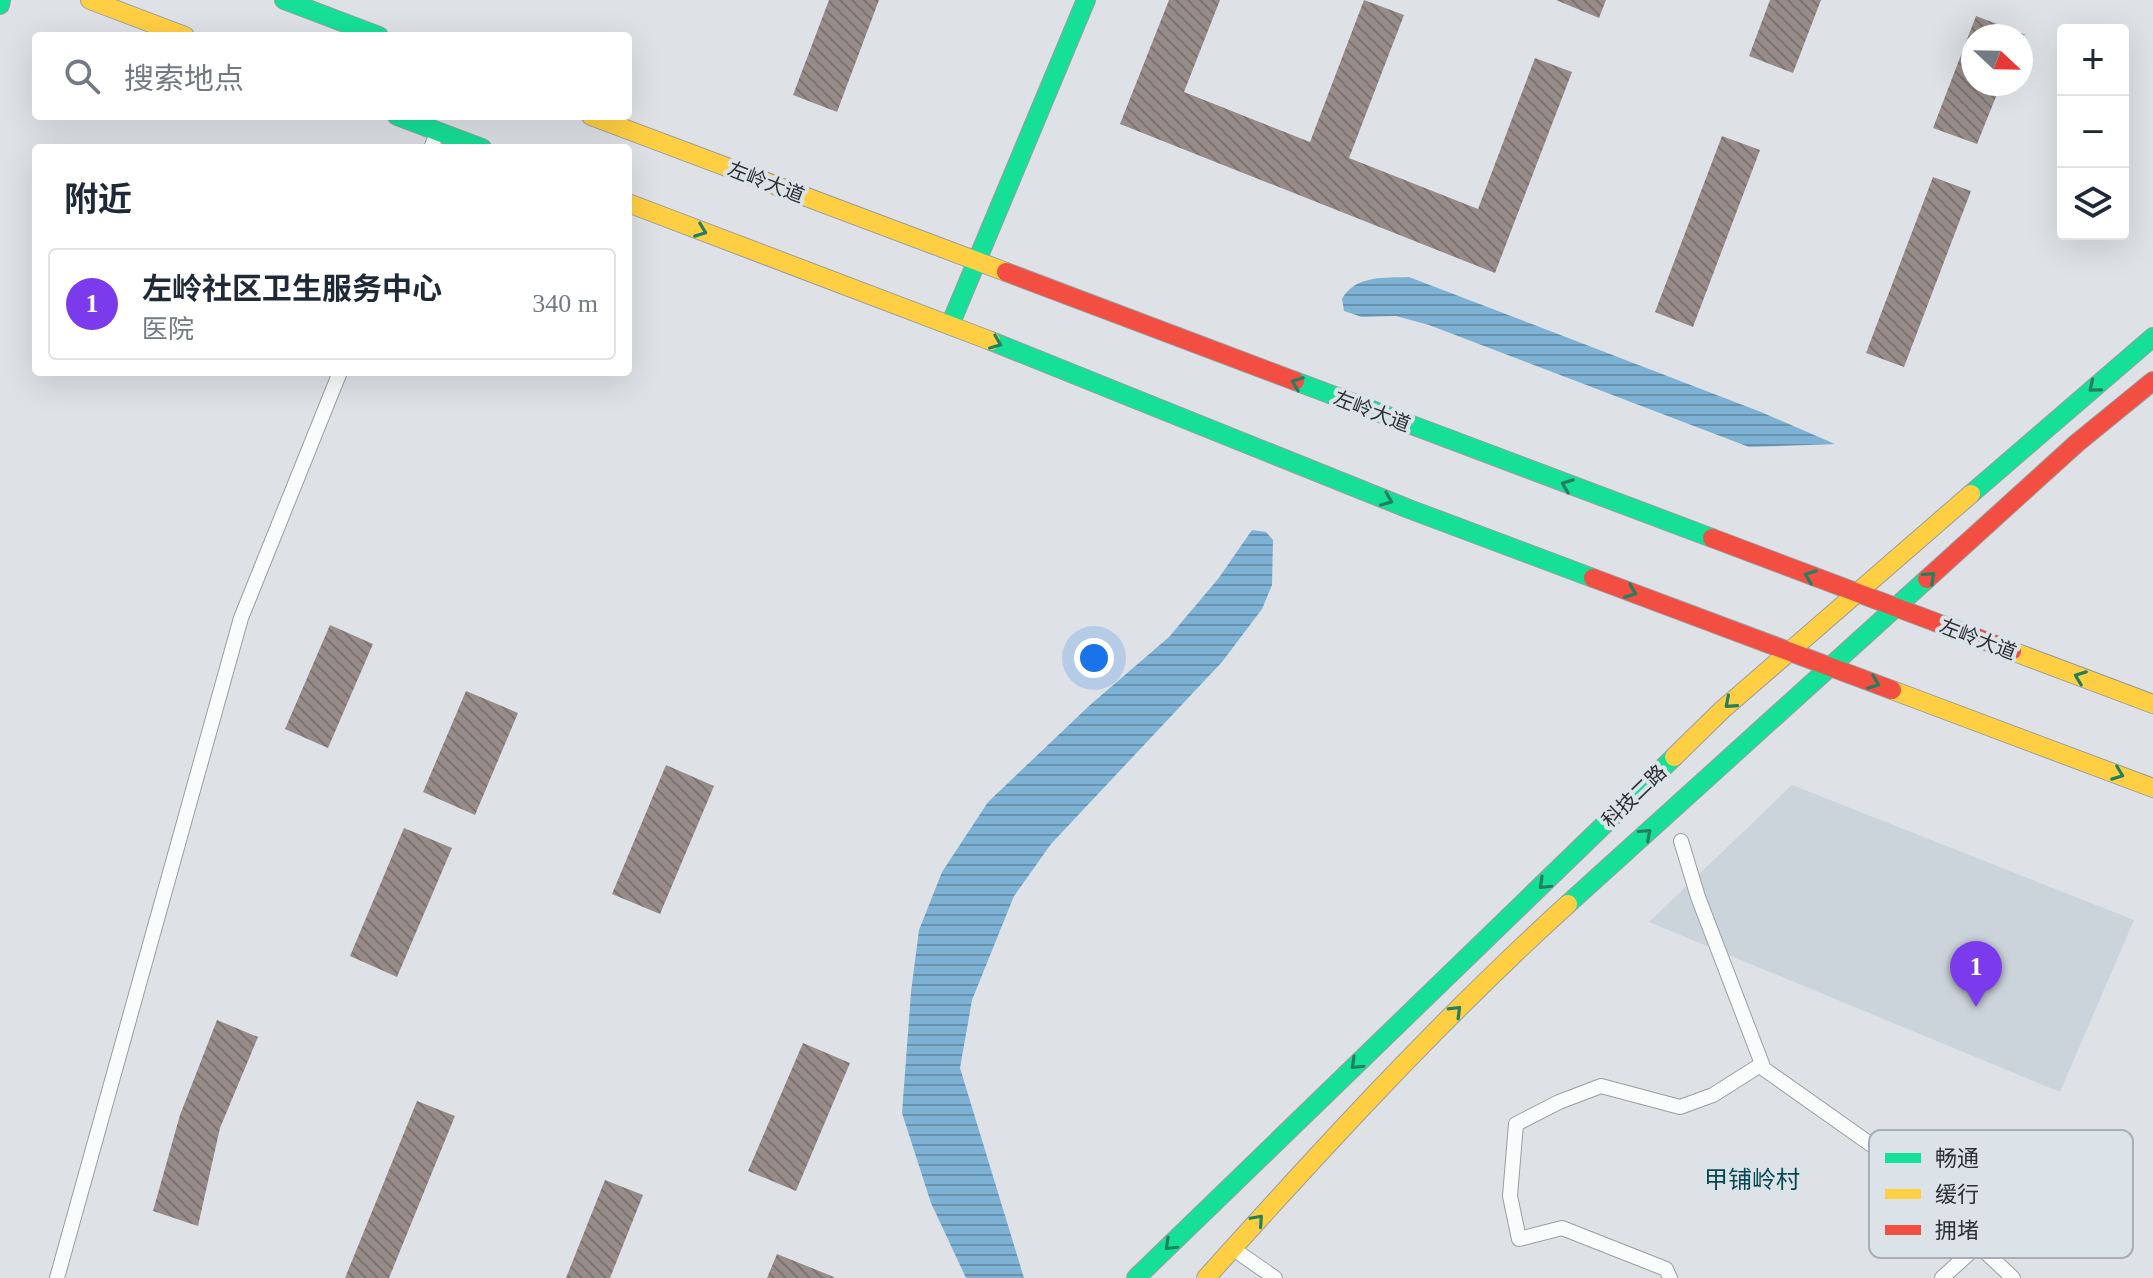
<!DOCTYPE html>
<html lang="zh">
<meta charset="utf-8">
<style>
:root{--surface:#fff;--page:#f6f6f7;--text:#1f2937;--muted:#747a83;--line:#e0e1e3;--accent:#7c3aed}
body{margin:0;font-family:"Times New Roman","Noto Sans SC",serif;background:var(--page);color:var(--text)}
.controls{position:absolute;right:24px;top:24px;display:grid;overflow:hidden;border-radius:8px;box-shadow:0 8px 32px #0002}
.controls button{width:72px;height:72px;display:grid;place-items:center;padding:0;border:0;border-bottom:2px solid var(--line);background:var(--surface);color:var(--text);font:40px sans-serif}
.compass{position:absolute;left:1961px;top:24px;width:72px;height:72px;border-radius:50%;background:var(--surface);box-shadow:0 8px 32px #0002;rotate:112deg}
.you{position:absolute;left:1094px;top:658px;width:28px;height:28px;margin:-20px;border:6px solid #fff;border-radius:50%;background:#1a73e8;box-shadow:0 0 0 12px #1a73e833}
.badge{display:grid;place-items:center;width:52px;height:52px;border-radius:50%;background:var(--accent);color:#fff;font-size:26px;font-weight:700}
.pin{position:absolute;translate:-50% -66px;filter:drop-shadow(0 2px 4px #0008)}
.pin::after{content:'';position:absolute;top:42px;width:28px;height:24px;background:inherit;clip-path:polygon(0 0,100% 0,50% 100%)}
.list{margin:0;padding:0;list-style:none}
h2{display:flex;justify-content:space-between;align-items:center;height:104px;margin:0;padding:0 32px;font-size:34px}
h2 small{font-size:26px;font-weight:400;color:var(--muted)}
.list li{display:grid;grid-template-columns:52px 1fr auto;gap:24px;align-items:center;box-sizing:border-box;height:112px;margin:0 16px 16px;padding:0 16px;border:2px solid var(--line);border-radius:8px}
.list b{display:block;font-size:30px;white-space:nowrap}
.list p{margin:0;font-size:26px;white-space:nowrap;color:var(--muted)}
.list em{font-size:26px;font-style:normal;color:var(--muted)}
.icon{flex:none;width:44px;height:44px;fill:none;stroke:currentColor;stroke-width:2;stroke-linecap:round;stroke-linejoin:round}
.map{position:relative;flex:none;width:2153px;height:1278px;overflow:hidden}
.search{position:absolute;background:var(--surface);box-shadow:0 8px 32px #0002;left:32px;top:32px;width:600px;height:88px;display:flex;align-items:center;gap:20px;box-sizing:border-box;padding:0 28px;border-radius:8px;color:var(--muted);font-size:30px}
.panel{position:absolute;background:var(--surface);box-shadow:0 8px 32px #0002;left:32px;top:144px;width:600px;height:232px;border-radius:8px}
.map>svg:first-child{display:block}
.built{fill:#cbd4db}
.water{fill:url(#water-rules)}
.building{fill:url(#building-back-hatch)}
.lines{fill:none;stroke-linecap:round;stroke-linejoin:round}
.street-casing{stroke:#9a9da0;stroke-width:16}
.fast-casing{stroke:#9a9da0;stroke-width:20}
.slow-casing{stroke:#9a9da0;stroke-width:20}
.jam-casing{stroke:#9a9da0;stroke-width:20}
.street{stroke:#fafbfb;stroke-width:14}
.fast{stroke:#16e098;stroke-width:18}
.slow{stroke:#ffcf43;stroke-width:18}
.jam{stroke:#f24e42;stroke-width:18}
.oneway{stroke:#237f60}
.labels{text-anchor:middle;stroke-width:8;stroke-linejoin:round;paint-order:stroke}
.street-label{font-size:20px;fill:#2d3033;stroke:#dbe3e9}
.quarter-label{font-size:24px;fill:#074750;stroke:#dbe3e9}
.key{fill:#dbe3e9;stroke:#a7adb2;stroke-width:2}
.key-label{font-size:22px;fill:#2d3033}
</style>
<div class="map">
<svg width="2153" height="1278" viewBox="0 0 2153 1278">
<defs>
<pattern id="water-rules" width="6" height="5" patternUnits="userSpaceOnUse" patternTransform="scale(2)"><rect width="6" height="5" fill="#7eb2d5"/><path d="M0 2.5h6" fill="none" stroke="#6891ad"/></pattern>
<pattern id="building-back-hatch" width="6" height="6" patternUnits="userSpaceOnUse" patternTransform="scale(2)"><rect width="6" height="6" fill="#978c89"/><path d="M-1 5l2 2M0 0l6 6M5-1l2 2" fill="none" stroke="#7c7371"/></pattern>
</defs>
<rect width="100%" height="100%" fill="#dee2e6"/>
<path class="built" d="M1792,785L2134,920L2060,1092L1649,922Z"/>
<path class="water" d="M1409,277L1761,412L1835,444L1749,447L1429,325L1396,316L1362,317L1344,311L1342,299C1355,275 1384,278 1409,277Z
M1252,530L1266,532L1273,540L1272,585L1262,609L1222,662L1051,844L1014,896L972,1000L960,1068L1024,1278H966L931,1203L902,1113L911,992L919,930L942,872L988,802L1090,705L1169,637L1218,579Z"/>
<path class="building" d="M829,0H879L837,112L793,95Z
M1169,0H1220L1184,92L1310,142L1364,0L1404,15L1349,158L1478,209L1535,58L1572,72L1495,273L1120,124Z
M1556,0H1606L1599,18Z
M1770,0H1821L1793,73L1749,56Z
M1976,16L2026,35L1973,36V84H2001L1977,144L1933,128Z
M1722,136L1760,150L1693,327L1655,312Z
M1933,177L1971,191L1904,367L1866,353Z
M330,625L373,644L328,748L285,729Z
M466,691L518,713L475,815L423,792Z
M666,765L714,786L660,914L612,894Z
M404,828L452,848L397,977L350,956Z
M217,1020L258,1037L220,1128L198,1226L153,1211L180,1115Z
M803,1043L850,1063L796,1191L748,1171Z
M417,1101L455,1116L389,1278H345Z
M605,1180L643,1195L610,1278H566Z
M777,1254L834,1277L833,1278H767Z"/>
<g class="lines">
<defs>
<path id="street" d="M431,148L438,131
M1681,841L1698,897L1764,1069L1873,1146L2013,1278
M1232,1248L1275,1278
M57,1278L241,618L340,372
M1670,1278L1666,1269L1562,1228L1519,1239L1510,1196L1516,1124L1559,1102L1601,1086L1680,1107L1713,1095L1762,1064
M1942,1278L1978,1245"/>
<path id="fast" d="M284,0L379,36
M0,5L1,0
M397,116L482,148
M950,325L1086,0
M991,341L1409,509L1593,578
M1295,381L1712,538
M1971,494L2153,337
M1568,904L1927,579
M1136,1278L1674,757"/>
<path id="slow" d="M90,0L185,36
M591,116L1006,272
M628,203L991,341
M2012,651L2153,704
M1892,690L2153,788
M1674,757L1722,710L1971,494
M1206,1278C1322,1149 1439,1021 1568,904"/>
<path id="jam" d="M1006,272L1295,381
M1712,538L2012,651
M1593,578L1892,690
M1927,579L2077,443L2153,381"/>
</defs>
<use href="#street" class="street-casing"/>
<use href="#fast" class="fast-casing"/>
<use href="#slow" class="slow-casing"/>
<use href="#jam" class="jam-casing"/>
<use href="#street" class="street"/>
<use href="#fast" class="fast"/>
<use href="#slow" class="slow"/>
<use href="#jam" class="jam"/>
</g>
<defs><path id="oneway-chevron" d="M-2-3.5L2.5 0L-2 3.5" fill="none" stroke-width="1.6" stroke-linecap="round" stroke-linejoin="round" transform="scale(2)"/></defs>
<g class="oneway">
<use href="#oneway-chevron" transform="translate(701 231) rotate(21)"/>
<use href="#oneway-chevron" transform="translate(996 343) rotate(22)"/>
<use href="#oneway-chevron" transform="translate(1297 383) rotate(-159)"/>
<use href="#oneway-chevron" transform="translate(2094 387) rotate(140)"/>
<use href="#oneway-chevron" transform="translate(1567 485) rotate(-159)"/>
<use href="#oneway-chevron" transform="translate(1387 500) rotate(22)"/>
<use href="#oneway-chevron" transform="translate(1810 576) rotate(-159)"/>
<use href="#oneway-chevron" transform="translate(1930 577) rotate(-42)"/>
<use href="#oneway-chevron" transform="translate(1631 592) rotate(21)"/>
<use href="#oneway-chevron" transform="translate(2080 677) rotate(-159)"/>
<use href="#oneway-chevron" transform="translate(1874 683) rotate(21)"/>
<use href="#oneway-chevron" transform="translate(1730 703) rotate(139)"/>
<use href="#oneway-chevron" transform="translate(2118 774) rotate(21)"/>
<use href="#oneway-chevron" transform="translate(1646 834) rotate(-42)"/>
<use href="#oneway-chevron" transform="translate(1544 884) rotate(136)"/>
<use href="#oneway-chevron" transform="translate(1456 1011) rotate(-45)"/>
<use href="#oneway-chevron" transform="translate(1356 1064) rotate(136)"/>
<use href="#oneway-chevron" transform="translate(1258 1220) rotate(-48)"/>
<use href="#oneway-chevron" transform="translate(1170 1245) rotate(136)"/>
</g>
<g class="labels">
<g class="street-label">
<text transform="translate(766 182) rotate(21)" y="7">左岭大道</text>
<text transform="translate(1372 411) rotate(21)" y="7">左岭大道</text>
<text transform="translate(1978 639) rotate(21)" y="7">左岭大道</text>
<text transform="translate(1634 796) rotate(-44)" y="7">科技二路</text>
</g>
<g class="quarter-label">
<text x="1752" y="1188">甲铺岭村</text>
</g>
</g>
<rect x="1869" y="1130" width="264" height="128" rx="12" class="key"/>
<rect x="1885" y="1153" width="36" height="10" fill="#16e098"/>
<rect x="1885" y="1189" width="36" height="10" fill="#ffcf43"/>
<rect x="1885" y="1225" width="36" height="10" fill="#f24e42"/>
<g class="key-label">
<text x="1935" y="1166">畅通</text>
<text x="1935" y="1202">缓行</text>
<text x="1935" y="1238">拥堵</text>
</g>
</svg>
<div class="controls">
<button>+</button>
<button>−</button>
<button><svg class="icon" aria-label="layers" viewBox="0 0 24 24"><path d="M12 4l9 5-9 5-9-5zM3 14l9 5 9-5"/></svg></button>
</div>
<svg class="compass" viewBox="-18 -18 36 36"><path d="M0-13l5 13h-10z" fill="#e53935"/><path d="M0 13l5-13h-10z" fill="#747a83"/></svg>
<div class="you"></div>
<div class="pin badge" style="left:1976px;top:1007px">1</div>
<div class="search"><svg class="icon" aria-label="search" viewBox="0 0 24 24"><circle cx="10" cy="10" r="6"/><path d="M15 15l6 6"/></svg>搜索地点</div>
<section class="panel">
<h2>附近<small></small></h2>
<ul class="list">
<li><span class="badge">1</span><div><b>左岭社区卫生服务中心</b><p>医院</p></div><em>340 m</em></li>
</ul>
</section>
</div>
